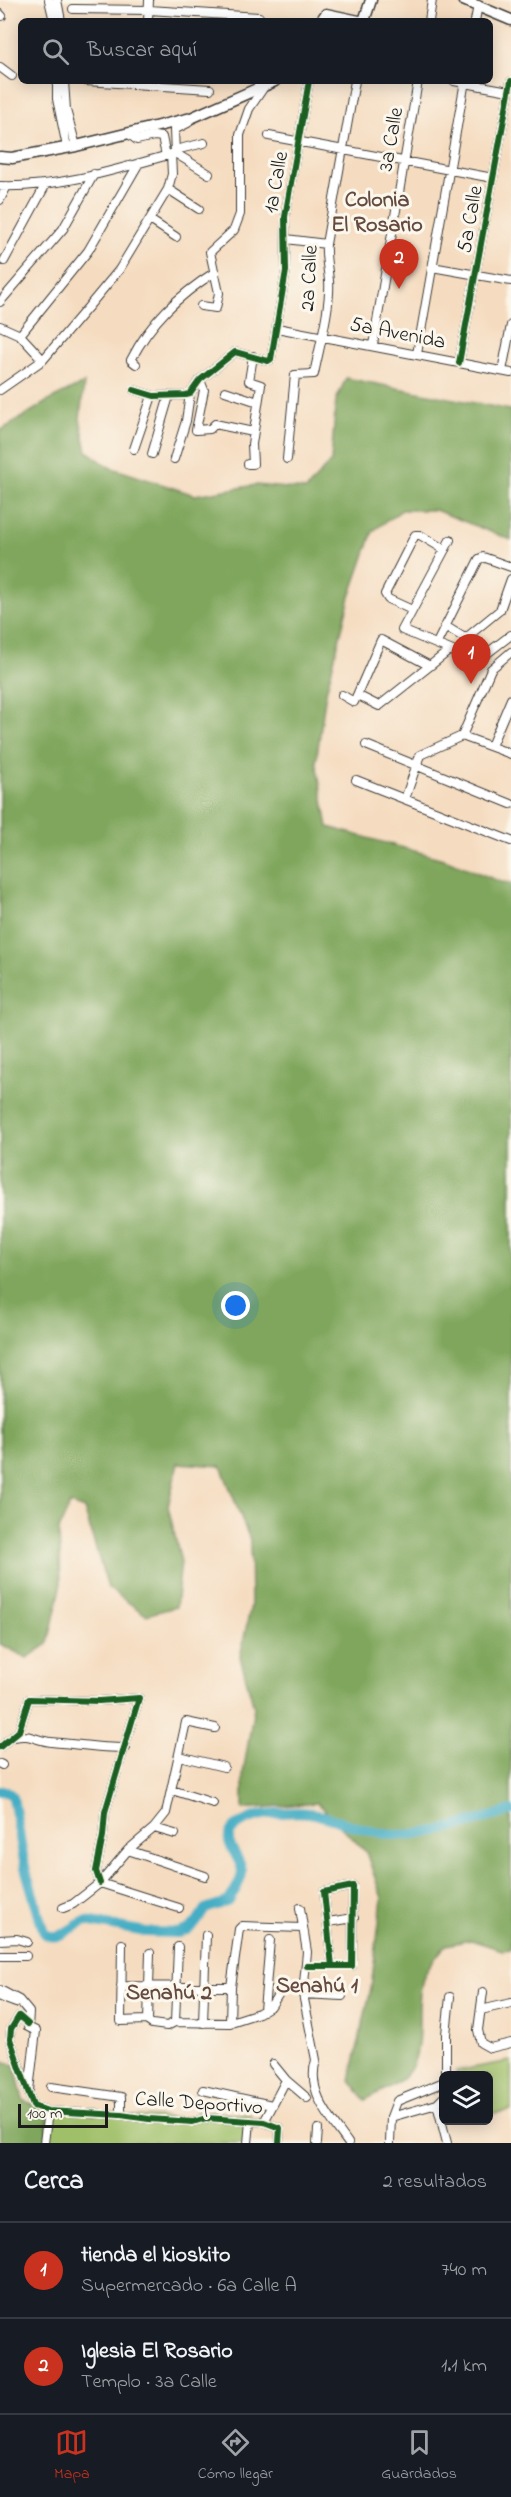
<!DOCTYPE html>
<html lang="es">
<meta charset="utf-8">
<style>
:root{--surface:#171b24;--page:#242831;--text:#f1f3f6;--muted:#9ea1a6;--line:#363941;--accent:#c8321e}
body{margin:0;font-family:"Indie Flower",sans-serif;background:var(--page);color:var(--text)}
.controls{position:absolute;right:18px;bottom:18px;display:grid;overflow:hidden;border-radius:9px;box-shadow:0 3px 15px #0003}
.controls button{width:54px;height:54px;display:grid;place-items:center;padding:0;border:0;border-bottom:2px solid var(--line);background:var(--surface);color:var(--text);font:30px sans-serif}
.scale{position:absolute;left:18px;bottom:15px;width:90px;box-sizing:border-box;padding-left:6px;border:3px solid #1c1c1c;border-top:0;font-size:16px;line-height:21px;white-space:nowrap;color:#1c1c1c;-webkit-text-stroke:4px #fbf7ec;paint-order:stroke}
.you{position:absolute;left:236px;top:1306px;width:21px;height:21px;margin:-15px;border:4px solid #fff;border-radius:50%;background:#1a73e8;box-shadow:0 0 0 9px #1a73e833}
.badge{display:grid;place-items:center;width:39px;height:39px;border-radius:50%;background:var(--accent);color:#fff;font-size:20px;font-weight:700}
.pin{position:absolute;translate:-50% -50px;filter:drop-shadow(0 2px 3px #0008)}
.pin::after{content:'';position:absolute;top:32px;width:21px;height:18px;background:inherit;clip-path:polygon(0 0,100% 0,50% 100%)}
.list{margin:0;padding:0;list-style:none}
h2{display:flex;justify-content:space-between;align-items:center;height:78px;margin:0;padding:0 24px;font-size:26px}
h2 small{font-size:20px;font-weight:400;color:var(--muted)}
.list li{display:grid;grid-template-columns:39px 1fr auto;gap:18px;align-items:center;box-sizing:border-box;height:96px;padding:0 24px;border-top:2px solid var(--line)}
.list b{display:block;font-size:22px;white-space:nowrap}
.list p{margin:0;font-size:20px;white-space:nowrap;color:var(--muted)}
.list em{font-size:20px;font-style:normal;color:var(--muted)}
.icon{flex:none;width:33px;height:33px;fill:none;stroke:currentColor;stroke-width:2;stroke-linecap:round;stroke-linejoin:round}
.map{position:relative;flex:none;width:511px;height:2143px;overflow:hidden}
.search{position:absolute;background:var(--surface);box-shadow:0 3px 15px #0003;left:18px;right:18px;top:18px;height:66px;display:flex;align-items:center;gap:15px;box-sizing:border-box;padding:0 21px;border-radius:9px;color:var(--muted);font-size:22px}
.sheet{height:270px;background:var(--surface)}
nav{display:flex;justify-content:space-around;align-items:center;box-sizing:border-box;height:84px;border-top:2px solid var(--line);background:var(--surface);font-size:16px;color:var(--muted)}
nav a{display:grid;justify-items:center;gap:3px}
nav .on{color:var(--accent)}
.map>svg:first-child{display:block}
.green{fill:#9fbf68;stroke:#5e6e42;stroke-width:1.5}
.forest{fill:#7fa65c;stroke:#4e613c;stroke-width:1.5}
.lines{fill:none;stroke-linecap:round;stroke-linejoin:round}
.river{stroke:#44adc4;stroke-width:10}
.minor-casing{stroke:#3d3935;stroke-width:10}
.major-casing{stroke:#3d3935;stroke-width:13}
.minor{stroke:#fff;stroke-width:8}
.major{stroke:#fff;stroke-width:10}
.cycleway-casing{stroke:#fbf7ec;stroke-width:10}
.cycleway{stroke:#1b5e20;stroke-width:6}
.labels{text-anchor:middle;stroke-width:6;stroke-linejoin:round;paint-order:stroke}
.street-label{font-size:21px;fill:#1c1c1c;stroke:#fbf7ec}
.neighbourhood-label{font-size:22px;font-weight:bold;fill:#644a3f;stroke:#fbf7ec}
</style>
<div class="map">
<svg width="511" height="2143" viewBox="0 0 511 2143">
<rect width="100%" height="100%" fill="#fbf7ec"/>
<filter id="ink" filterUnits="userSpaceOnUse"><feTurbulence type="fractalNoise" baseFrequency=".0167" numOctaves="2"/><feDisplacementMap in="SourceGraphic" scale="12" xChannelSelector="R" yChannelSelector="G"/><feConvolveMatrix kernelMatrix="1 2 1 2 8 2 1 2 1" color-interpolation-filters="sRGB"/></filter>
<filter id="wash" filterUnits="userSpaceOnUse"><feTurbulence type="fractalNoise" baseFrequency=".008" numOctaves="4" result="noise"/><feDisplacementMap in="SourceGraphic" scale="24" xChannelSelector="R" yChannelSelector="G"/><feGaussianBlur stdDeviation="1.35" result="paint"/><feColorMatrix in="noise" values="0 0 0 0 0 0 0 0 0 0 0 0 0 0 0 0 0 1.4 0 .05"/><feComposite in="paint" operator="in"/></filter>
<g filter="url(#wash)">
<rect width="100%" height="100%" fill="#f5dcc0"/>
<path class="green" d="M511,2061V2110L489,2114L488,2076L457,2075L456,2071Z
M48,2111L193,2119L196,2111L251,2115L248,2143H46Z"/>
<path class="forest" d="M346,378L511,410V540L435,510H402L373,531L350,597L326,692L316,762L328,827L447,860L501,882L511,883V1949L502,1950L471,1940L446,1945C439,1954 428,1965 424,1976C413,2006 426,2039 411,2068C404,2083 379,2092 365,2100L350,2080L371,1988L382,1898L366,1852L317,1803L243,1809V1774L254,1707L240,1657L251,1605L250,1540L221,1466L178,1463L168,1506L181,1562L176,1607L146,1615L108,1588L84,1509L70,1504L59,1530L61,1587L48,1644L27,1658L0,1644V431L48,401L84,383L80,419L87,451L109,467L195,495L256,485L306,490L331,461L336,400Z
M0,2053L3,2061L15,2065L23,2100L48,2111L46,2143H0Z"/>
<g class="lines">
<path class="river" d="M0,1791H7L13,1797L25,1867L44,1933C58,1944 72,1925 86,1921L146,1932L179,1933L189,1929L196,1923L205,1909L229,1901C233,1893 242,1881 242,1872C242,1857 221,1843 232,1830C241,1821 257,1815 269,1814C283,1813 296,1811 310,1813C340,1819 369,1835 399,1835C438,1835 474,1821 511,1811"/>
</g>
</g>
<g filter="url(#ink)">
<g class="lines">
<defs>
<path id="minor" d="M49,0L54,21
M57,0L61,21
M73,9L149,10L259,17
M0,14L2,16
M148,21L149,0
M429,21L432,0
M475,21L478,5
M0,67L12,76
M57,81V99L67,147
M64,81L66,110L76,146
M86,81L210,89
M454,81L509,91
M129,134L137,140L154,136L162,137L166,156
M269,136L493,178
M175,150L204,143
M175,153L174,130L188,123
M0,186C59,188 119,169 175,153L209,174
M168,189L199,209
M0,200L7,186
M150,220L176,237
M286,239L326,244
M4,261L46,184
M432,267L511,281
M0,302L63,229L94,174
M201,306L216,308L219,293L210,252L234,230L240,214V135L249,109L266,84
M0,326L20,335L43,360
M277,328L511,373
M20,335L88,251L139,163
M373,345L418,81
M417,354L465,81
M459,363L511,81
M136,364L131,360C151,321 178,296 215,272
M502,371L511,325
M200,380L204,390L196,430L210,429L215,424L253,432
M0,390L43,360L89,306L119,270L168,189L172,174L171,154
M134,390L154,396L186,395L190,394L200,380L235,352L268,361L271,359L286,271L285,217L309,81
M225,391L258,402
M134,449L152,396
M152,454L169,396
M174,459L186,421L190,394
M287,459L295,375L314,374C319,349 331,305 329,281C328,268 325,257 326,244L355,81
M248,464H253L252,444L261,385L249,381L253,356
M450,540L402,630L477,661L511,635
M412,610L388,599L385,594L415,535H420L445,550
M445,626L463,637H467L500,610L511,579
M437,643L479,559L483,557L511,567
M342,695L354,702L381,640L430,666
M357,695L379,706L450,650
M462,736L511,754
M366,745L511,804
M491,746L511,699
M356,780L511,841
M405,799L420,755L462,736L491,669L511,652
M15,1737C29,1733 37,1741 51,1742C76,1744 100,1748 126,1748
M0,1747L19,1731L29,1699L99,1701L139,1698L105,1812L103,1836L96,1871L100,1883
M179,1756L224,1767
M0,1764L2,1765
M172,1790L213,1803
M154,1828L175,1834
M128,1850L205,1876
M100,1883L179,1908
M63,1908L73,1904L100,1883L128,1850L154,1828L166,1813L186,1722L215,1728
M300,1908L307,1952L303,1994L316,2060C306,2092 331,2119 348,2143
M328,1922L354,1918
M0,1940L17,1939L27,1942
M122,1944L121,2021L146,2020L152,2024L167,2026L175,2022L228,2023L259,2013L271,2006L283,1987L296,1988L303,1994L342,1996
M0,1956H26
M307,1966H352L353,1886L324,1892L332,1966
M121,1986L231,1987
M0,1990L19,2000L29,2012L28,2027L36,2031L29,2090
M483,1992L478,2030L481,2043L490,2048L511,2043
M0,1997L16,2003
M264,2010L270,1940
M481,2010L511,2003
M148,2021L150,1953
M175,2022L178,1947
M203,2023L206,1935
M230,2023L231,1987L239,1929L242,1926L303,1928
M28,2024L19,2016L11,2029L10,2039L33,2106L48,2111L121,2115L149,2119L193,2122L206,2118L250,2121L264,2122L280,2128L279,2143
M273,2064L286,2080L307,2098
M446,2076V2034L450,1997
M51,2087L121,2097V2115
M203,2090L272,2105
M437,2104L447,2143
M437,2104L444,2097
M391,2117L437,2104
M264,2122L286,2080
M44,2143L48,2111
M248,2143L250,2121
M317,2143L318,2129
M390,2143L391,2117L397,2101L444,2082"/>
<path id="major" d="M463,0L511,20
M321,21L326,14L359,21
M362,21L365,18L371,0
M0,157L12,158L76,146L191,118L275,81"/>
</defs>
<use href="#minor" class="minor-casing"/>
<use href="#major" class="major-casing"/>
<use href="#minor" class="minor"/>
<use href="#major" class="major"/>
<defs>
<path id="cycleway" d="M459,363L511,81
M134,390L154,396L186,395L190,394L200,380L235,352L268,361L271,359L286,271L285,217L309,81
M0,1747L19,1731L29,1699L99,1701L139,1698L105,1812L103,1836L96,1871L100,1883
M307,1966H352L353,1886L324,1892L332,1966
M28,2024L19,2016L11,2029L10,2039L33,2106L48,2111L121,2115L149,2119L193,2122L206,2118L250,2121L264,2122L280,2128L279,2143"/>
</defs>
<use href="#cycleway" class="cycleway-casing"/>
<use href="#cycleway" class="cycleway"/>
</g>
</g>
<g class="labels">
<g class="street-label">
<text transform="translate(390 139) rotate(-80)" y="7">3a Calle</text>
<text transform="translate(275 182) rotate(-80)" y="7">1a Calle</text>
<text transform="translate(469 219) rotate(-80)" y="7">5a Calle</text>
<text transform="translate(308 278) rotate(-87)" y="7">2a Calle</text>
<text transform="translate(398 332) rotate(11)" y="7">5a Avenida</text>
<text transform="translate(199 2102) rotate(4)" y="7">Calle Deportivo</text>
</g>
<g class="neighbourhood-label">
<text x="377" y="206">Colonia<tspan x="377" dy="25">El Rosario</tspan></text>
<text x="317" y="1992">Senahú 1</text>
<text x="169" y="1999">Senahú 2</text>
</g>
</g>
</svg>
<div class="controls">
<button><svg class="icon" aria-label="layers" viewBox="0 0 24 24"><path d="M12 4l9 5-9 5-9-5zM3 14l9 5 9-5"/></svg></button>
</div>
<div class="scale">100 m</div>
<div class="you"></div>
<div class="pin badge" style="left:471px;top:684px">1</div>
<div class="pin badge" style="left:399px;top:289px">2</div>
<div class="search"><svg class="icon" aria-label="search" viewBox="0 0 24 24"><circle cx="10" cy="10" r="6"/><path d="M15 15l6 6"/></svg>Buscar aquí</div>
</div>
<section class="sheet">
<h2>Cerca<small>2 resultados</small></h2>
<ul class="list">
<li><span class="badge">1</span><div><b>tienda el kioskito</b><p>Supermercado · 6a Calle A</p></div><em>740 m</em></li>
<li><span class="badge">2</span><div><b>Iglesia El Rosario</b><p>Templo · 3a Calle</p></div><em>1.1 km</em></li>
</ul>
</section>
<nav>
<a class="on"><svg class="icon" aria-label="map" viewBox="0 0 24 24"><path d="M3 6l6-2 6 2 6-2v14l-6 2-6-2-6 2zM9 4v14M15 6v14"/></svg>Mapa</a>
<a><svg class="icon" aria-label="directions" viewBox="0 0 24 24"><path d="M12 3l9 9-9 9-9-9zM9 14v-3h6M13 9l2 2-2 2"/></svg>Cómo llegar</a>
<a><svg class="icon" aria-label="saved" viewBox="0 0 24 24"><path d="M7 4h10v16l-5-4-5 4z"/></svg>Guardados</a>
</nav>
